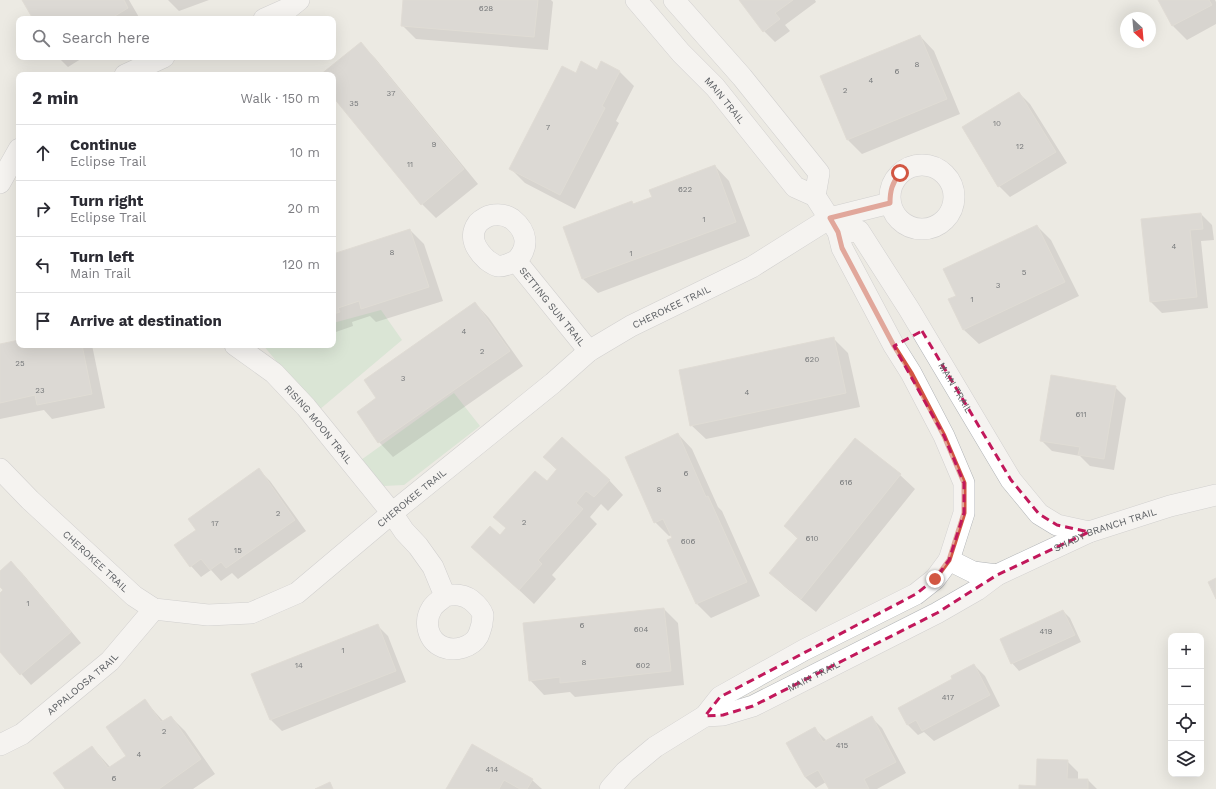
<!DOCTYPE html>
<meta charset="utf-8">
<style>
:root{--surface:#fff;--page:#f7f7f7;--text:#2b2b33;--muted:#7c7c81;--line:#e1e1e2}
body{margin:0;font-family:"Work Sans",sans-serif;background:var(--page);color:var(--text)}
.controls{position:absolute;right:12px;bottom:12px;display:grid;overflow:hidden;border-radius:8px;box-shadow:0 4px 16px #0002}
.controls button{width:36px;height:36px;display:grid;place-items:center;padding:0;border:0;border-bottom:1px solid var(--line);background:var(--surface);color:var(--text);font:20px sans-serif}
.compass{position:absolute;left:1120px;top:12px;width:36px;height:36px;border-radius:50%;background:var(--surface);box-shadow:0 4px 16px #0002;rotate:154deg}
.stop{position:absolute;width:12px;height:12px;margin:-9px;border:3px solid #d25743;border-radius:50%;background:#fff}
.stop.end{background:#d25743;border-color:#fff;box-shadow:0 1px 4px #0008}
.list{margin:0;padding:0;list-style:none}
h2{display:flex;justify-content:space-between;align-items:center;height:52px;margin:0;padding:0 16px;font-size:17px}
h2 small{font-size:13px;font-weight:400;color:var(--muted)}
.list li{display:grid;grid-template-columns:26px 1fr auto;gap:12px;align-items:center;box-sizing:border-box;height:56px;padding:0 16px;border-top:1px solid var(--line)}
.list b{display:block;font-size:15px;white-space:nowrap}
.list p{margin:0;font-size:13px;white-space:nowrap;color:var(--muted)}
.list em{font-size:13px;font-style:normal;color:var(--muted)}
.icon{flex:none;width:22px;height:22px;fill:none;stroke:currentColor;stroke-width:2;stroke-linecap:round;stroke-linejoin:round}
.map{position:relative;flex:none;width:1216px;height:789px;overflow:hidden}
.search{position:absolute;background:var(--surface);box-shadow:0 4px 16px #0002;left:16px;top:16px;width:320px;height:44px;display:flex;align-items:center;gap:10px;box-sizing:border-box;padding:0 14px;border-radius:8px;color:var(--muted);font-size:15px}
.panel{position:absolute;background:var(--surface);box-shadow:0 4px 16px #0002;left:16px;top:72px;width:320px;height:276px;border-radius:8px}
.map>svg:first-child{display:block}
.green{fill:#c3e0c4}
.shadow{fill:#0003}
.building{fill:#c7c5c0;stroke:#d0ccc2}
.lines{fill:none;stroke-linecap:round;stroke-linejoin:round}
.minor-casing{stroke:#b0b3b6;stroke-width:22}
.minor{stroke:#fff;stroke-width:21}
.route{stroke:#d25743;stroke-width:5}
.marked{fill:none;stroke:#c2185b;stroke-width:3;stroke-dasharray:8 5;stroke-linejoin:round}
.labels{text-anchor:middle;stroke-width:3;stroke-linejoin:round;paint-order:stroke}
.number-label{font-size:8px;fill:#76787a}
.street-label{font-size:10px;fill:#5b5e62;stroke:#fff}
</style>
<div class="map">
<svg width="1216" height="789" viewBox="0 0 1216 789">
<rect width="100%" height="100%" fill="#eceae3"/>
<path class="green" d="M381,310L402,340L319,410V413L263,345H333V323Z
M454,393L480,426L404,485L384,486L361,460Z"/>
<path class="shadow" d="M23,0H129L140,19H34Z
M168,0H209L179,11Z
M404,0H551L553,2L548,50L416,39L402,25Z
M741,0H815L816,2L785,25L790,31L775,42L764,31Z
M1159,0H1215L1216,2V24L1187,40L1173,26Z
M920,36L934,51L960,114L862,154L848,140L822,77Z
M361,44L375,58L478,184L436,218L422,204L333,95V75H322Z
M58,57H84L68,67Z
M597,71L620,72L634,86L616,121L619,123L575,209L525,183L511,169L576,74Z
M1019,93L1030,104L1067,163L1010,197L999,186Z
M715,166L729,181L750,236L598,293L583,279L564,228L632,203L634,205L653,198Z
M1201,214L1212,225L1214,240L1201,241L1208,308L1162,313L1151,302L1143,220Z
M1037,226L1051,240L1079,296L979,344L964,330L950,299L957,296Z
M410,230L424,244L443,301L376,322L370,316L352,322L353,326L333,333V255Z
M475,303L489,318L523,366L393,457L379,442L358,412L378,398Z
M834,339L848,353L860,407L706,439L691,425Z
M19,341V345H92L105,408L52,419L44,410L0,419V345Z
M1115,387L1126,398L1114,470L1090,466L1080,456L1052,451L1041,440Z
M678,434L692,449L718,507L722,511L760,596L711,618L697,604L669,540L673,538L672,535L669,536L655,522Z
M544,457L609,480L623,495L608,511L601,504L590,517L597,524L552,575L556,579L534,604L473,547L500,537L507,529L494,517L547,483L557,470Z
M259,470L270,481L306,531L238,579L232,573L221,581L211,570L201,577L191,566L197,530Z
M900,475L915,489L816,612L785,587L771,573L798,539L785,526Z
M11,562L22,573L81,643L31,685L0,650V594L4,590L0,586V572Z
M664,609L678,623L684,685L575,697L570,692L544,695L530,680Z
M1063,611L1070,618L1081,642L1019,671L1012,663Z
M377,625L388,636L406,682L282,731L271,720L253,674Z
M974,665L985,676L1000,706L934,741L924,732L918,735L907,724L954,679Z
M145,701L164,722L171,717L185,731L215,774L193,789H66L92,747L111,768L128,756Z
M871,717L882,728L906,773L877,789H830L826,782L816,788L805,777L815,729L827,741Z
M473,746L532,780L542,789H448Z
M1067,761L1078,772V780H1088L1097,789H1020L1037,787Z"/>
<path class="building" d="M22,0H124L128,8L110,19H33Z
M403,0H538L534,37L401,26Z
M739,0H793L775,13L780,19L763,32Z
M1158,0H1209L1212,5L1172,26Z
M920,35L947,99L847,140L820,76Z
M361,42L464,169L421,205L333,97V75H320Z
M581,61L597,70L601,61L620,71L602,106L605,108L560,195L509,169L562,66L576,73Z
M1019,92L1056,152L998,187L962,127Z
M715,165L736,222L582,279L563,227L632,201L633,204L652,197L649,190Z
M1201,213L1203,229L1190,230L1197,297L1150,302L1141,219Z
M1037,225L1065,282L963,330L948,299L956,296L943,269Z
M410,229L429,287L361,309L359,301L338,308L340,312L333,314V254Z
M475,302L510,351L378,443L357,412L376,398L364,380Z
M834,337L846,393L690,426L679,370Z
M19,340V345H82L92,394L37,405L35,395L0,403V344Z
M1051,375L1116,386L1104,459L1078,455L1080,447L1040,441Z
M678,433L706,497L708,496L747,582L696,604L667,540L672,538L663,519L654,523L625,457Z
M562,437L610,480L594,497L586,491L576,503L583,509L538,560L542,564L519,590L471,547L490,526L500,535L506,528L493,517L535,471L547,481L557,469L543,457Z
M855,438L901,474L801,599L769,573L798,538L784,526Z
M259,468L295,520L226,568L221,562L210,570L201,559L190,567L174,545L196,530L188,519Z
M11,561L71,632L20,675L0,652V593L3,590L0,587V571Z
M1216,578V599L1208,582Z
M664,608L671,671L560,683V677L529,681L523,623Z
M1063,610L1075,635L1011,664L1000,639Z
M378,624L396,671L270,720L251,674Z
M974,664L990,695L922,731L916,720L907,725L898,708L952,679L951,676Z
M145,699L161,722L171,716L201,759L159,789H65L53,773L92,746L108,768L126,756L106,727Z
M872,716L896,762L864,779L869,789H829L818,770L805,777L786,743L815,727L823,742Z
M472,744L533,779L527,789H520L504,780L499,789H446Z
M1037,759L1068,760L1067,779H1088V789H1019V785L1036,786Z
M330,782L333,789H315Z"/>
<g class="lines">
<defs>
<g id="minor">
<path id="s1" d="M636,0L681,53L715,87L795,187L815,196L838,232L842,248L894,346L911,373L944,436L964,483V513L949,560"/>
<path d="M674,0L742,77L819,173L815,196"/>
<path d="M264,19L289,8L299,0"/>
<path d="M125,75L164,57"/>
<circle cx="922" cy="197" r="32"/>
<path d="M0,183L19,149"/>
<path id="s2" d="M838,232L859,231L909,309L1011,480L1039,514L1057,525L1089,532"/>
<path id="s3" d="M516,261C530,247 527,231 512,219C506,215 501,214 494,215C489,215 482,219 478,223C468,237 476,250 487,260C491,263 494,265 498,266C504,267 510,263 516,261L589,351"/>
<path id="s4" d="M235,345L274,373L306,407L392,513L404,531L418,546L433,567L445,596C455,594 463,594 471,600C476,604 481,609 483,615C483,617 482,621 482,624C481,627 480,632 478,636C472,647 455,652 443,647C428,641 423,622 432,608C435,603 441,600 445,596"/>
<path id="s5" d="M0,469L30,500L134,596L154,609L208,615L251,613L297,593L392,513L553,383L589,351L631,326L752,267L830,218L890,203"/>
<path id="s6" d="M705,716L723,715L753,706L937,613L977,590L997,575L1089,532L1170,506L1216,495"/>
<path id="s7" d="M0,745L22,734L110,661L154,609"/>
<path d="M610,789L625,772L655,747L705,716L720,697L804,650L916,594L935,579L949,560L973,572L997,575"/>
</g>
</defs>
<use href="#minor" class="minor-casing"/>
<use href="#minor" class="minor"/>
</g>
<g class="lines">
<path class="route" d="M900,173C892,183 890,191 890,203L830,218L838,232L842,248L894,346L911,373L944,436L964,483V513L949,560L935,579"/>
</g>
<path d="M0 0H1216V789H0ZM922,331L1011,480L1039,514L1057,525L1089,532L997,575L937,613L753,706L723,715L705,716L720,697L916,594L935,579L949,560L964,513V483L944,436L894,346Z" fill="#eceae3" fill-opacity=".55" fill-rule="evenodd"/>
<path class="marked" d="M922,331L1011,480L1039,514L1057,525L1089,532L997,575L937,613L753,706L723,715L705,716L720,697L916,594L935,579L949,560L964,513V483L944,436L894,346Z"/>
<g class="labels">
<g class="number-label">
<text x="486" y="11">628</text>
<text x="917" y="67">8</text>
<text x="897" y="74">6</text>
<text x="871" y="83">4</text>
<text x="845" y="93">2</text>
<text x="391" y="96">37</text>
<text x="354" y="106">35</text>
<text x="997" y="126">10</text>
<text x="548" y="130">7</text>
<text x="434" y="147">9</text>
<text x="1020" y="149">12</text>
<text x="410" y="167">11</text>
<text x="685" y="192">622</text>
<text x="704" y="222">1</text>
<text x="1174" y="249">4</text>
<text x="392" y="255">8</text>
<text x="631" y="256">1</text>
<text x="1024" y="275">5</text>
<text x="998" y="288">3</text>
<text x="972" y="302">1</text>
<text x="464" y="334">4</text>
<text x="482" y="354">2</text>
<text x="812" y="362">620</text>
<text x="20" y="366">25</text>
<text x="403" y="381">3</text>
<text x="40" y="393">23</text>
<text x="747" y="395">4</text>
<text x="1081" y="417">611</text>
<text x="686" y="476">6</text>
<text x="846" y="485">616</text>
<text x="659" y="492">8</text>
<text x="278" y="516">2</text>
<text x="524" y="525">2</text>
<text x="215" y="526">17</text>
<text x="812" y="541">610</text>
<text x="688" y="544">606</text>
<text x="238" y="553">15</text>
<text x="28" y="606">1</text>
<text x="582" y="628">6</text>
<text x="641" y="632">604</text>
<text x="1046" y="634">419</text>
<text x="343" y="653">1</text>
<text x="584" y="665">8</text>
<text x="299" y="668">14</text>
<text x="643" y="668">602</text>
<text x="948" y="700">417</text>
<text x="164" y="734">2</text>
<text x="842" y="748">415</text>
<text x="139" y="757">4</text>
<text x="492" y="772">414</text>
<text x="114" y="781">6</text>
</g>
<g class="street-label">
<text dy="4" stroke="none"><textPath href="#s1" startOffset="134">MAIN TRAIL</textPath></text>
<text dy="4" stroke="none"><textPath href="#s3" startOffset="218">SETTING SUN TRAIL</textPath></text>
<text dy="4" stroke="none"><textPath href="#s5" startOffset="829">CHEROKEE TRAIL</textPath></text>
<text dy="4" stroke="none"><textPath href="#s2" startOffset="205">MAIN TRAIL</textPath></text>
<text dy="4" stroke="none"><textPath href="#s4" startOffset="116">RISING MOON TRAIL</textPath></text>
<text dy="4" stroke="none"><textPath href="#s5" startOffset="505">CHEROKEE TRAIL</textPath></text>
<text dy="4" stroke="none"><textPath href="#s6" startOffset="444">SHADY BRANCH TRAIL</textPath></text>
<text dy="4" stroke="none"><textPath href="#s5" startOffset="133">CHEROKEE TRAIL</textPath></text>
<text dy="4" stroke="none"><textPath href="#s6" startOffset="117">MAIN TRAIL</textPath></text>
<text dy="4" stroke="none"><textPath href="#s7" startOffset="103">APPALOOSA TRAIL</textPath></text>
</g>
</g>
</svg>
<div class="controls">
<button>+</button>
<button>−</button>
<button><svg class="icon" aria-label="locate" viewBox="0 0 24 24"><circle cx="12" cy="12" r="6"/><path d="M12 2v4M12 18v4M2 12h4M18 12h4"/></svg></button>
<button><svg class="icon" aria-label="layers" viewBox="0 0 24 24"><path d="M12 4l9 5-9 5-9-5zM3 14l9 5 9-5"/></svg></button>
</div>
<svg class="compass" viewBox="-18 -18 36 36"><path d="M0-13l5 13h-10z" fill="#e53935"/><path d="M0 13l5-13h-10z" fill="#7c7c81"/></svg>
<div class="stop" style="left:900px;top:173px"></div>
<div class="stop end" style="left:935px;top:579px"></div>
<div class="search"><svg class="icon" aria-label="search" viewBox="0 0 24 24"><circle cx="10" cy="10" r="6"/><path d="M15 15l6 6"/></svg>Search here</div>
<section class="panel">
<h2>2 min<small>Walk · 150 m</small></h2>
<ul class="list">
<li><svg class="icon" aria-label="ahead" viewBox="0 0 24 24"><path d="M12 20V5M6 11l6-6 6 6"/></svg><div><b>Continue</b><p>Eclipse Trail</p></div><em>10 m</em></li>
<li><svg class="icon" aria-label="right" viewBox="0 0 24 24"><path d="M7 20v-9h11M14 6l5 5-5 5"/></svg><div><b>Turn right</b><p>Eclipse Trail</p></div><em>20 m</em></li>
<li><svg class="icon" aria-label="left" viewBox="0 0 24 24"><path d="M17 20v-9H6M10 6l-5 5 5 5"/></svg><div><b>Turn left</b><p>Main Trail</p></div><em>120 m</em></li>
<li><svg class="icon" aria-label="arrive" viewBox="0 0 24 24"><path d="M6 21V4h12l-3 4 3 4H6"/></svg><div><b>Arrive at destination</b></div></li>
</ul>
</section>
</div>
